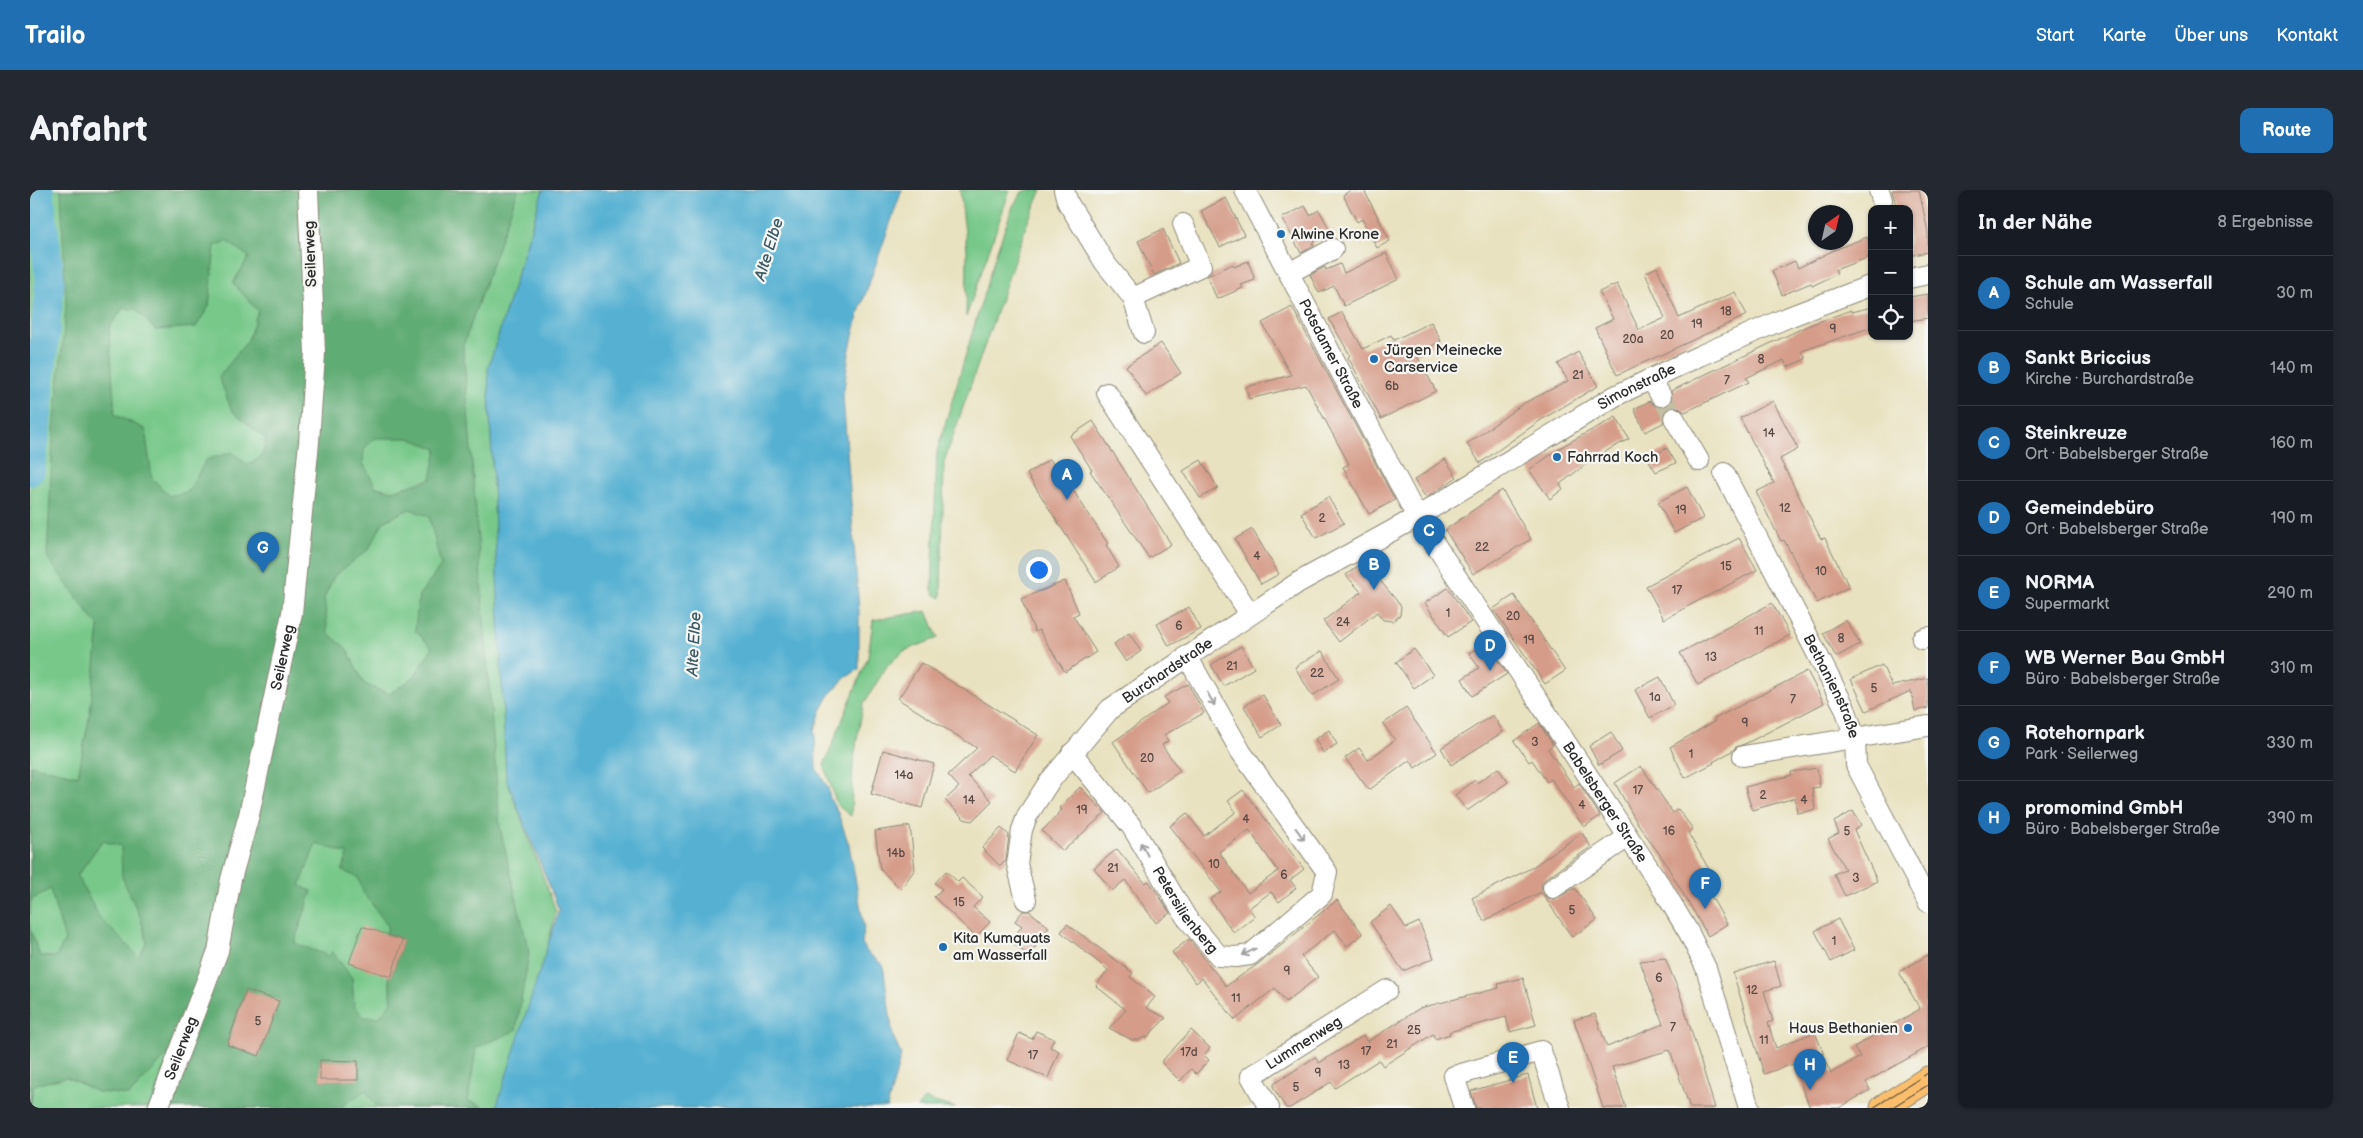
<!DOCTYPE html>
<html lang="de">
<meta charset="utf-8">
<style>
:root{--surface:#171b24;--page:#242831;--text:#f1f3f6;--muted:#9ea1a6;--line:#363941;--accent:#1f6fb2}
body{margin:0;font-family:"Balsamiq Sans",sans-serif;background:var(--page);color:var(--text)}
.controls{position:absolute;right:15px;top:15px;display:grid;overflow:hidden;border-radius:10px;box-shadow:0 1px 4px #0004}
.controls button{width:45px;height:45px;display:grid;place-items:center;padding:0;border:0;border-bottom:1px solid var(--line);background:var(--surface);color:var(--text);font:25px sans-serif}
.compass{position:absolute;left:1778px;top:15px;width:45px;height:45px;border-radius:50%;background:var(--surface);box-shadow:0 1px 4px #0004;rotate:34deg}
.you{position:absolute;left:1008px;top:379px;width:18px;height:18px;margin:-12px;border:4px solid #fff;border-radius:50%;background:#1a73e8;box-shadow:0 0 0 8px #1a73e833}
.badge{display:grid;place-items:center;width:32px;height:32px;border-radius:50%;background:var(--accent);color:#fff;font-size:16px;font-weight:700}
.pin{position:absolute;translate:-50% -41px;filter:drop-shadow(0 1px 2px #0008)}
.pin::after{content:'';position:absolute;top:26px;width:18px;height:15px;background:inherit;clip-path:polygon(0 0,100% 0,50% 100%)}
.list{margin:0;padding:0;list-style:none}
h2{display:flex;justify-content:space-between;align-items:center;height:65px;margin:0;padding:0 20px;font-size:21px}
h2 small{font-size:16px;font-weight:400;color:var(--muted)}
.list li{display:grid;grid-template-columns:32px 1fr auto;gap:15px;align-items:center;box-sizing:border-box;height:75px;padding:0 20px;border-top:1px solid var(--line)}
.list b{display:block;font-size:19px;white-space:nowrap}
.list p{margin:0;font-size:16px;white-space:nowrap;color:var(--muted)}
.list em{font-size:16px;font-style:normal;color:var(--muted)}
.icon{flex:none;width:28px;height:28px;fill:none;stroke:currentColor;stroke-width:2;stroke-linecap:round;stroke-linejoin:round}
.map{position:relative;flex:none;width:1898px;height:918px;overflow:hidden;border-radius:10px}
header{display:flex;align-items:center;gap:30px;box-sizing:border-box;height:70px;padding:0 25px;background:var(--accent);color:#fff}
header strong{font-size:24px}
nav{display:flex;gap:28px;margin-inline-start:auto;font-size:18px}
.intro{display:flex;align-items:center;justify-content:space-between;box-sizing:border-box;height:120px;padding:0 30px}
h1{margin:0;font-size:35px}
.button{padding:12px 22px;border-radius:10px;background:var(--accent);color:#fff;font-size:18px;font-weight:700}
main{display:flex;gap:30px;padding:0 30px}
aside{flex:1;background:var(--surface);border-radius:10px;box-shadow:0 1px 4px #0004}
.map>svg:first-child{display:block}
.green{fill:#77c889;stroke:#517a5a}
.forest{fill:#61ac75;stroke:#466c50;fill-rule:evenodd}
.water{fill:#54b0d2;stroke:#406e7e}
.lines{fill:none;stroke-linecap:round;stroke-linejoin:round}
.river{stroke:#54b0d2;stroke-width:29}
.building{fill:#d59c89;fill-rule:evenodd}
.minor-tunnel{stroke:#c3bda2;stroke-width:20;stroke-dasharray:20 10;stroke-linecap:butt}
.minor-casing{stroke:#8a8676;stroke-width:22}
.major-casing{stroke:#8a8676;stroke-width:27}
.minor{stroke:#fff;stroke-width:20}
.major{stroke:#fabe6d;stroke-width:25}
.tram{stroke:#2b2b2b;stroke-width:1}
.oneway{stroke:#a0a0a0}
.poi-dot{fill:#1f6fb2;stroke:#f6f6f2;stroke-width:2}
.labels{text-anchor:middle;stroke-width:4.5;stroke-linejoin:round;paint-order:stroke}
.number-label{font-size:12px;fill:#564742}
.poi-label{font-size:15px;fill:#2b2b2b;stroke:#f6f6f2;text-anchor:start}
.street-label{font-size:15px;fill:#2b2b2b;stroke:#f6f6f2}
.water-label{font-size:16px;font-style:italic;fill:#395a65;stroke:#f6f6f2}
</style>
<header>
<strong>Trailo</strong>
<nav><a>Start</a><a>Karte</a><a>Über uns</a><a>Kontakt</a></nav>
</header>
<div class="intro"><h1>Anfahrt</h1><a class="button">Route</a></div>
<main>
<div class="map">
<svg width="1898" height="918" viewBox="0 0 1898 918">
<rect width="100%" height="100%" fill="#f6f6f2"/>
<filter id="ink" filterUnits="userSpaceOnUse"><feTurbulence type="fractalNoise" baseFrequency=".02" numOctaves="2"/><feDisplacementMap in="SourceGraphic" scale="10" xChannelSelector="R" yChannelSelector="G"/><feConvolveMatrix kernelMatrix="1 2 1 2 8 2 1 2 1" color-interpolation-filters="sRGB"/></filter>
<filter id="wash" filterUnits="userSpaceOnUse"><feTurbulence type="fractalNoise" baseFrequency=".0096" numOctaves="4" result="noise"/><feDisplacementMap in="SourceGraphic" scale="20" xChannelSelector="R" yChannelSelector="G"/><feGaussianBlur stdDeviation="1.12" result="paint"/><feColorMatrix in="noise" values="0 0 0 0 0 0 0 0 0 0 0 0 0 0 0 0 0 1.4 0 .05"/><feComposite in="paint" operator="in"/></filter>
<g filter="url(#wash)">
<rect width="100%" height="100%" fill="#e9e2c0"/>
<path class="green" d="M0,0H513L458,179L476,588L526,721L493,860L468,918H0Z
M930,0H980L936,127L937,60Z
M999,0H1012L998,31L914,272L911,408L905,405L902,400L907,261L966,63L983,16L992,2Z
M897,421L908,448L874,461L857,476L833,515L823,574L821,626L807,615L794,575L838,467L843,430Z
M894,909L926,918H887Z"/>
<path class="forest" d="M31,0H488L433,156L470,638L499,763L486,840L446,858L438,911L453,916L452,918H348L335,900L310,918H120L140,862L99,905L67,902L37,887L4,895L0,918V739L10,766L26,767L35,750L20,699L1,710L0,725V575L48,586L60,523L69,437L17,367L23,249L36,117ZM197,51L219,67L203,93L228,121L218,150L189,187L202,221L236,249L232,267L218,275L202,262L176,270L158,302L139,306L122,288L115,239L85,225L79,138L93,118L106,119L125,140L166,137L179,116L185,56ZM345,248H379L407,259L401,289L363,301L346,297L333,273L334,259ZM379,319L399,326L411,376L389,405L385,440L402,458L384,487L359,504L334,494L317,459L298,443L294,408L304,386L339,359L353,332ZM72,651L91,656L92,687L111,729L117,752L109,767L70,728L47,686ZM286,653L318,664L312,681L328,687L333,702L358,736L356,744L373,750L361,787L359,786L362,812L349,827H333L324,815L322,788L302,761L300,766L264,753L282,701L270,696ZM216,800L248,812L229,866L197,855ZM290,870L328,871L327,890H290Z"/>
<path class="water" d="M513,0H872L829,122L819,163L813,206L829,421V479L814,489L800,504L791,521L785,540L786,578L798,598L800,609L808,623L819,655L834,736L832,753L837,762L853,775L863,846L871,865L857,918H466L529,720L476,588L458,179Z"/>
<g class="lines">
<path class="river" d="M0,281L5,249L20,90L9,0"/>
</g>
<g id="blocks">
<path class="building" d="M1321,0H1334L1360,51L1347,58L1332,29L1327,32L1313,5Z
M1862,0H1889L1898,42V62L1879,66V19H1867Z
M1196,8L1214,45L1190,57L1171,21Z
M1275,16L1280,25L1289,20L1301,42L1282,53L1284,56L1271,63L1252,28Z
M1133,39L1149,73L1124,85L1108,51Z
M1837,47L1842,58V66L1805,80L1807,84L1782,96L1781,93L1752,105L1742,81L1765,71L1768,78L1806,59Z
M1356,63L1369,89L1314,116L1304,96L1289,103L1280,85L1295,77L1296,80L1310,74L1314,83Z
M1218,71L1225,90L1211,95L1213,98L1187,109L1177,86L1203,74L1204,77Z
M1627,77L1649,128L1705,102L1717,125L1587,185L1565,138L1583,129L1569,102L1587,94L1609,140L1635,128L1615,83Z
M1898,104V128L1879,131V107Z
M1262,117L1365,310L1339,324L1313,277L1319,274L1276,195L1219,209L1216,197L1261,185L1232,133Z
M1842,117V137L1772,161L1776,169L1757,177L1754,170L1716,188L1719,192L1655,222L1649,218H1638L1634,223L1633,233L1615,242L1604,219L1620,211L1626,217L1637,216L1642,211L1641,201L1674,185L1777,136L1821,120V122Z
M1312,122L1333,159L1361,145L1364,150L1401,132L1411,151L1386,164L1406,201L1351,229L1318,167L1320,165L1299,129Z
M1131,153L1151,183L1116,206L1096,176Z
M1548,162L1568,196L1511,230L1450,273L1437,254L1494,213L1538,191L1528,174Z
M1743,211L1768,259L1750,269L1791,349L1795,348L1819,397L1787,413L1754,350L1751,351L1726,302L1744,293L1710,228Z
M1586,227L1599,249L1578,260L1551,278L1530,294L1533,299L1520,309L1499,280L1536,254Z
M1063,231L1141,354L1119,368L1060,281L1062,280L1040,246Z
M1637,258L1646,273L1626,282L1618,269Z
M1020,269L1037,296L1039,294L1078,354L1076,355L1089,377L1066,392L997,284Z
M1415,269L1427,287L1396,308L1384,290Z
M1171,270L1188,298L1170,308L1153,281Z
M1657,297L1673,328L1644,343L1628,312Z
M1472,300L1501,349L1443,384L1415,340Z
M1298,307L1314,333L1286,348L1271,323Z
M1222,339L1249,384L1231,394L1205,349Z
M1709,348L1727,380L1634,429L1616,396Z
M1334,371L1371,416L1370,425L1363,431L1353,430L1347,422L1309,452L1293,431L1331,402L1316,385Z
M1035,391L1049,423L1043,426L1066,462L1035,482L1009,440L1005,442L991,409Z
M1418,398L1441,432L1418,447L1395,413Z
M1484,405L1535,481L1515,494L1463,419Z
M1742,413L1760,445L1668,495L1650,463Z
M1159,417L1171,439L1139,456L1127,434Z
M1816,430L1830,454L1806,467L1793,443Z
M1099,443L1111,461L1096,472L1084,454Z
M1456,453L1477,484L1442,506L1432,489L1449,478L1439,463Z
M1211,456L1224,478L1194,496L1181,475Z
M1384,459L1403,485L1384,498L1366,472Z
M1292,461L1309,489L1282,506L1265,477Z
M891,473L1008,545L985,581L960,565L938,586L962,611L942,631L934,629L915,610L929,597L918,585L947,558L868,509Z
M1852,475L1862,496L1898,488V518L1885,521L1881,501L1836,521L1821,489Z
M1777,481L1794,513L1717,553L1706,557L1702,561L1683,572L1684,573L1655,588L1640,557L1685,531L1684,529Z
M1630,487L1644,515L1620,528L1605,500Z
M1158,494L1174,523L1134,545L1138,551L1132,555L1150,581L1118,603L1083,552L1138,513L1134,507Z
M1233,505L1251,535L1232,547L1214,516Z
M1376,518L1407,563L1385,578L1380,570L1339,600L1315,568L1329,558L1338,570L1365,550L1353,534Z
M1463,525L1473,542L1421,575L1411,558Z
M1509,533L1523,555L1518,559L1544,597L1549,593L1570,626L1554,637L1521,589L1517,592L1502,570L1499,572L1484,551Z
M1299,540L1307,554L1293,563L1285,549Z
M1581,542L1592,561L1569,575L1559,556Z
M853,560L904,574L892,618L841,604Z
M1611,576L1643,623L1648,619L1663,639L1658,643L1684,688L1674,694L1697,734L1678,746L1633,669L1606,631L1585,593Z
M1468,578L1478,592L1437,621L1425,605L1445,590L1447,593Z
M1787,578L1790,597L1782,598L1785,620L1767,623L1765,608L1722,620L1715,597L1762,585L1761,582Z
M1050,597L1075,623L1033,661L1012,641L1032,620L1029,618Z
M1213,600L1274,679L1260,690L1266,698L1249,712L1241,702L1219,718L1225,727L1204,743L1180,709L1191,702L1140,636L1157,623L1174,646L1206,622L1198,611ZM1219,640L1248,681L1218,703L1189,662Z
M1823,621L1831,635L1824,640L1847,691L1815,706L1804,684L1815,679L1798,649L1809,643L1804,632Z
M880,636L885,679L871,699L850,679L845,641Z
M971,638L979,645L976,671L970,676L952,658Z
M1552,643L1561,657L1516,688L1512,693L1511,699L1517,708L1523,710L1545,698L1567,730L1542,747L1511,702L1454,731L1442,708L1501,678Z
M1087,659L1115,693L1119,691L1140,723L1126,733L1095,690L1082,701L1064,678Z
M916,681L928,692L932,688L953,707L943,717L960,732L946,747L904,707L912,699L905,693Z
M1307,710L1333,744L1317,756L1305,740L1271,766L1288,787L1256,812L1245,798L1205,830L1172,788L1166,793L1142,762L1159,749L1196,796L1228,774Z
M1361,716L1376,738L1389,732L1404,768L1373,781L1340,732Z
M993,721H999L1019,737L999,766L981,751L992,736L985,731Z
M1808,729L1824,760L1801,772L1785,741Z
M1037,734L1103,783L1100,787L1125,807L1116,818L1136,828L1116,848L1114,847L1109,850H1102L1079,838L1096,820L1066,796L1078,780L1031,742Z
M332,736L373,750L361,787L319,773Z
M1898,765V857L1836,892L1840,900L1809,918H1780L1763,874L1734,884L1703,783L1744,771L1751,796L1734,801L1743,831L1738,833L1746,858L1785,842L1801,883L1830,867L1824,857L1890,819L1869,782Z
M1635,768L1650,804L1685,918H1660L1640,860L1582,877L1596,918H1573L1544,830L1565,824L1577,857L1633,834L1610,771Z
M1493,788L1506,835L1480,842L1476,827L1419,842L1420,844L1405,849L1403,844L1353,876L1349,870L1305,898L1301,892L1260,918H1256L1244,899V894L1285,867L1289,873L1333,846L1337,852L1390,818L1469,798L1468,794Z
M216,800L249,811L229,866L197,855Z
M1161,840L1180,858L1174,865L1179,870L1166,884L1161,879L1150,891L1131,872Z
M1006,841L1024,849L1020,857L1029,861L1018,888L977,870L989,843L1002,849Z
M290,870L328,871V890H290Z
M1498,885L1507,918H1446L1441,901Z"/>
</g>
</g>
<g filter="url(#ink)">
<use href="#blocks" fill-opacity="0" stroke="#8a8676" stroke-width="1"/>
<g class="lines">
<path class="minor-tunnel" d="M1631,206L1644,228"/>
<defs>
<g id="minor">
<path d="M1034,0L1038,13L1075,73L1103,108L1114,143"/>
<path id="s1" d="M1215,0L1387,327L1634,701L1659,743L1676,778L1719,918"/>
<path d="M1849,0L1852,10"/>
<path d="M1259,83L1303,59"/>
<path d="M1879,88L1898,84"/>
<path d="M1103,108L1171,76L1153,34"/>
<path d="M1621,189L1631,206"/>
<path d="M1077,203L1220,424"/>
<path d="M1644,228L1669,271"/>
<path id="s2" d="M1694,283L1815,518L1825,548L1826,575L1898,712"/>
<path d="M1892,449L1898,447"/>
<path id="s3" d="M1042,563L1102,637L1156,727L1189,766L1206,767L1220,765L1292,704L1297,682L1211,562L1157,466"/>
<path d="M1713,566L1898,536"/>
<path d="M1523,698L1598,647"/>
<path id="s4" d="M996,710L987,674L992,640L997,626L1019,592L1080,519L1269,392L1387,327L1585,206L1669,166L1756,128L1842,95"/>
<path id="s5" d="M128,918L188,761L201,689L219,625L262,423L279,252L285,163L278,0"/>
<path id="s6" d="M1239,918L1221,886L1357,800"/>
<path d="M1434,918L1424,886L1511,861L1530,918"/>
</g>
<path id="major" d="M1853,918L1898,889"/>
</defs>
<use href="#minor" class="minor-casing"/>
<use href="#major" class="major-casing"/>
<use href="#minor" class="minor"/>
<use href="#major" class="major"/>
<path class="tram" d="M1843,918L1898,883
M1861,918L1898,895"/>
</g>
<defs><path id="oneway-shaft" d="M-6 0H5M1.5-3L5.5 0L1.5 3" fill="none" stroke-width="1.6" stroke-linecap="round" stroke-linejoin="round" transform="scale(1.25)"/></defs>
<g class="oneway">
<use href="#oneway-shaft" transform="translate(1181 509) rotate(61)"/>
<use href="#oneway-shaft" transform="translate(1270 644) rotate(54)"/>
<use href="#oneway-shaft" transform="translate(1114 659) rotate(-119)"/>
<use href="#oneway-shaft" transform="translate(1219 762) rotate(153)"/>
</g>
</g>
<g class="poi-dot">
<circle cx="1251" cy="44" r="5"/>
<circle cx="1344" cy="169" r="5"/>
<circle cx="1527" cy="267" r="5"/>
<circle cx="913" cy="757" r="5"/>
<circle cx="1878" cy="838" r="5"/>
</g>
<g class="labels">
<g class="number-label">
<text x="1696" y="125">18</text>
<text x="1667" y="138">19</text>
<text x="1803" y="143">9</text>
<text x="1637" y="149">20</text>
<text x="1603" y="153">20a</text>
<text x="1731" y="173">8</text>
<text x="1548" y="189">21</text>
<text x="1697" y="194">7</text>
<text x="1362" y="200">6b</text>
<text x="1739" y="247">14</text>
<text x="1755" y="322">12</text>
<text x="1651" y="324">19</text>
<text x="1292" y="332">2</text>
<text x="1452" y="361">22</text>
<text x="1227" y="370">4</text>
<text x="1696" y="380">15</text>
<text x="1791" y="385">10</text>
<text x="1647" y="404">17</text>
<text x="1418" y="427">1</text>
<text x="1483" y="430">20</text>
<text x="1313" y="436">24</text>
<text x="1149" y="440">6</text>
<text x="1729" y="445">11</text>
<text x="1811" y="452">8</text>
<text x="1499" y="454">19</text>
<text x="1681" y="471">13</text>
<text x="1202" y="480">21</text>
<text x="1287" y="487">22</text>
<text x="1844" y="502">5</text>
<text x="1625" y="511">1a</text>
<text x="1763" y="513">7</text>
<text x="1715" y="537">9</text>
<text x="1505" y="556">3</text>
<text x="1661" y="568">1</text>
<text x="1117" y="572">20</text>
<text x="874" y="589">14a</text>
<text x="1608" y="604">17</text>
<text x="1733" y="609">2</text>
<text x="939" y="614">14</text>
<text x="1774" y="614">4</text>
<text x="1552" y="619">4</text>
<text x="1052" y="624">19</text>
<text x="1216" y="633">4</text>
<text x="1639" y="645">16</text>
<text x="1817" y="645">5</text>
<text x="866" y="667">14b</text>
<text x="1184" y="678">10</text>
<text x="1083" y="682">21</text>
<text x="1254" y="689">6</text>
<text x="1826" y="692">3</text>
<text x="929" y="716">15</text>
<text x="1542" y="724">5</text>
<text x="1804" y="755">1</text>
<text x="1257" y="785">9</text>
<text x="1629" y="792">6</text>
<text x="1722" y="804">12</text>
<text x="1206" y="812">11</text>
<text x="228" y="835">5</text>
<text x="1643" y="841">7</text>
<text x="1384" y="844">25</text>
<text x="1734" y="854">11</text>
<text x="1362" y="858">21</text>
<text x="1336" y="865">17</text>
<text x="1159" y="866">17d</text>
<text x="1003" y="869">17</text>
<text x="1314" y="879">13</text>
<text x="1288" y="887">9</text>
<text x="1266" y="901">5</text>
</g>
<g class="poi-label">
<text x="1261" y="49">Alwine Krone</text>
<text x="1354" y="165">Jürgen Meinecke<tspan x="1354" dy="17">Carservice</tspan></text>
<text x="1537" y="272">Fahrrad Koch</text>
<text x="923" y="753">Kita Kumquats<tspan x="923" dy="17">am Wasserfall</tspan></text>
<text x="1868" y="843" text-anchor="end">Haus Bethanien</text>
</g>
<g class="street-label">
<text transform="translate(280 64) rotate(-92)" y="5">Seilerweg</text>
<text dy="5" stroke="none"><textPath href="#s1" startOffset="185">Potsdamer Straße</textPath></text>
<text dy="5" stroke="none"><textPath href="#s4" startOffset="840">Simonstraße</textPath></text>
<text dy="5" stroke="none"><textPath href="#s5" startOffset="469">Seilerweg</textPath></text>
<text dy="5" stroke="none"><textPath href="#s4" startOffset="291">Burchardstraße</textPath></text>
<text dy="5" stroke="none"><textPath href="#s2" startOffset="239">Bethanienstraße</textPath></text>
<text dy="5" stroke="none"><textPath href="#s1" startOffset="711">Babelsberger Straße</textPath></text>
<text dy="5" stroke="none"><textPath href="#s3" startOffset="194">Petersilienberg</textPath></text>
<text dy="5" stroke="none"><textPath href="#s6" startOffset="99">Lummenweg</textPath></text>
<text dy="5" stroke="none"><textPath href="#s5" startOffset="64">Seilerweg</textPath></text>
</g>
<g class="water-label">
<text transform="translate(738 59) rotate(-73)" y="6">Alte Elbe</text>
<text transform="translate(663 454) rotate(-87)" y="6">Alte Elbe</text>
</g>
</g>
</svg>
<div class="controls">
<button>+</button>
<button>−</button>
<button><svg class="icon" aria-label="locate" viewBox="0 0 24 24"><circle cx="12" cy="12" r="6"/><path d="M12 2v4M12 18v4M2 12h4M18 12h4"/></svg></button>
</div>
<svg class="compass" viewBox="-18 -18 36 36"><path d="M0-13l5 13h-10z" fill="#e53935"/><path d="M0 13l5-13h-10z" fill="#9ea1a6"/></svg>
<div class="you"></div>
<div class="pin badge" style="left:1037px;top:310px">A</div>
<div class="pin badge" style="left:1344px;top:400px">B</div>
<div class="pin badge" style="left:1399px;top:366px">C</div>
<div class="pin badge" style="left:1460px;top:481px">D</div>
<div class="pin badge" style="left:1483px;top:893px">E</div>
<div class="pin badge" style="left:1675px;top:719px">F</div>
<div class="pin badge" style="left:233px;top:383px">G</div>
<div class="pin badge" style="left:1780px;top:900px">H</div>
</div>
<aside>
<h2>In der Nähe<small>8 Ergebnisse</small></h2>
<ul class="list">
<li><span class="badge">A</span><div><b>Schule am Wasserfall</b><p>Schule</p></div><em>30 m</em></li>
<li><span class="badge">B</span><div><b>Sankt Briccius</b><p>Kirche · Burchardstraße</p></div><em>140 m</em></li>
<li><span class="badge">C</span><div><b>Steinkreuze</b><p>Ort · Babelsberger Straße</p></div><em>160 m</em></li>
<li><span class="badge">D</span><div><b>Gemeindebüro</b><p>Ort · Babelsberger Straße</p></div><em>190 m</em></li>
<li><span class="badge">E</span><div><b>NORMA</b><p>Supermarkt</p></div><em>290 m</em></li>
<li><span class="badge">F</span><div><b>WB Werner Bau GmbH</b><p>Büro · Babelsberger Straße</p></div><em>310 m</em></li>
<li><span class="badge">G</span><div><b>Rotehornpark</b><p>Park · Seilerweg</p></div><em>330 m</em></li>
<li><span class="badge">H</span><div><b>promomind GmbH</b><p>Büro · Babelsberger Straße</p></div><em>390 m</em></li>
</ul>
</aside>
</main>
